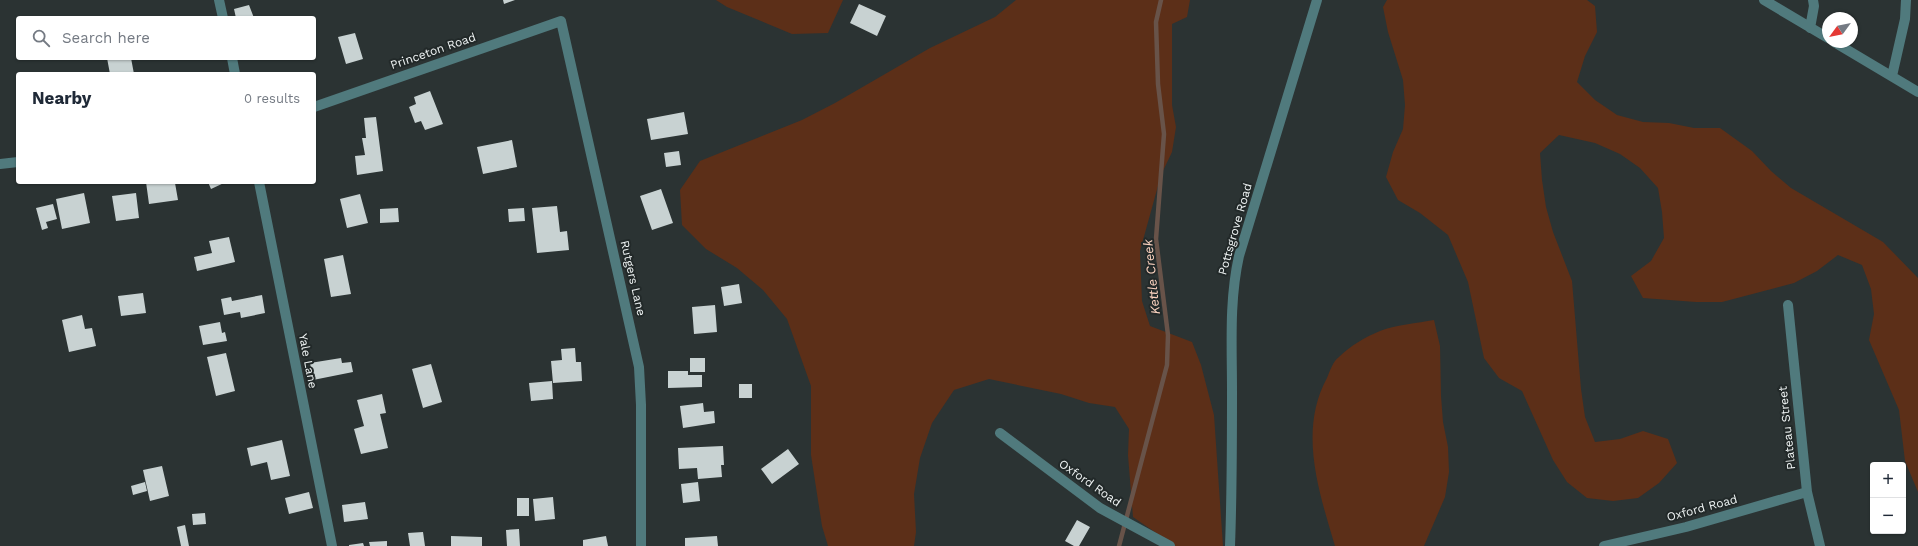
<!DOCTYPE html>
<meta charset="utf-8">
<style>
:root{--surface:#fff;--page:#f6f6f7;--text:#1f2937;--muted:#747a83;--line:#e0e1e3}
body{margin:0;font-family:"Work Sans",sans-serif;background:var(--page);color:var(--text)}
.controls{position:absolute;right:12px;bottom:12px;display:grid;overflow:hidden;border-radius:4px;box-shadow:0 1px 3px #0004}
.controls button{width:36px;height:36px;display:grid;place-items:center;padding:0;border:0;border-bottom:1px solid var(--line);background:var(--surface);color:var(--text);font:20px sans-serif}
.compass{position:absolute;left:1822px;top:12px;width:36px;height:36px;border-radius:50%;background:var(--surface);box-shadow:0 1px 3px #0004;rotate:237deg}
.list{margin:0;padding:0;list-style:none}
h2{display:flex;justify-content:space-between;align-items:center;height:52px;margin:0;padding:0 16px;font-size:17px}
h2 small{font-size:13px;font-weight:400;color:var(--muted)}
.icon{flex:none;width:22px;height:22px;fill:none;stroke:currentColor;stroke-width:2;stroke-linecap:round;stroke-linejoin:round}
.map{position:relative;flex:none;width:1918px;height:546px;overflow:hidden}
.search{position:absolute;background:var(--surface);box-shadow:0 1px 3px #0004;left:16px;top:16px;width:300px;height:44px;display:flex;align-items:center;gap:10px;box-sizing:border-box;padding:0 14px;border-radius:4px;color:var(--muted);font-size:15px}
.panel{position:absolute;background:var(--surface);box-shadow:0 1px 3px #0004;left:16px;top:72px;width:300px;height:112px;border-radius:4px}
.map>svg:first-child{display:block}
.green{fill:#5c2f18}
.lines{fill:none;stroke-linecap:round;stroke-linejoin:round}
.stream{stroke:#685349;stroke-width:4.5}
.building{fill:#c8d2d2}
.minor{stroke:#507a7d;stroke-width:10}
.labels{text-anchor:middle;stroke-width:4;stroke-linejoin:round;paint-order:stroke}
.street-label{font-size:12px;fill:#eef3f3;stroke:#222929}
.water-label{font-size:13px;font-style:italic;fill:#fcd3c0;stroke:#222929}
</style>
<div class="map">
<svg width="1918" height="546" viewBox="0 0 1918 546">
<rect width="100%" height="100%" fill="#2b3333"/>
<path class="green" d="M716,0H843L828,33L792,34L727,7Z
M1016,0H1190L1187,17L1172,24V105L1176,127L1172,152L1161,175L1140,251L1142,301L1150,326L1192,342L1201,365L1214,415L1223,546H1175L1133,517L1128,455L1129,429L1115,407L1089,403L1061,394L989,379L954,390L932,423L920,458L914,494L916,532L914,546H828L822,526L811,455V386L787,319L763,290L737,268L706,249L682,225L680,190L700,161L802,120L835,103L930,48L995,17Z
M1387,0H1587L1595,6L1597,32L1585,56L1577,82L1595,100L1617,115L1643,122L1669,123L1694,128H1720L1752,151L1771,171L1791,188L1883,242L1918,278V492L1905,461L1899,410L1869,340L1874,314L1871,289L1862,265L1838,255L1817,271L1794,283L1722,302H1696L1643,298L1631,276L1651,261L1664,238L1662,212L1658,188L1640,168L1620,154L1595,143L1559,135L1540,153L1542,180L1546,207L1553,232L1572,281L1581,389L1585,417L1595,442L1620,439L1643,431L1668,439L1677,463L1659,483L1638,498L1613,501L1587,498L1567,482L1553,460L1522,391L1499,378L1484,358L1468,282L1448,235L1420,213L1398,200L1386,177L1393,152L1403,129L1405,105L1403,80L1388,32L1383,7Z
M1434,320L1440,346L1441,396L1443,422L1448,447L1449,472L1445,497L1424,546H1335C1319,492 1298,431 1327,378C1330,371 1333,361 1339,357C1350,346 1365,337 1380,331C1394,325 1418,323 1434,320Z"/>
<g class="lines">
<path class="stream" d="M1119,546L1167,365L1168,335L1156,239L1164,134L1158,84L1156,22L1161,0"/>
</g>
<path class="building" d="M503,0H515L504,4Z
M859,4L886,16L877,36L850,23Z
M249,5L254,18H236L234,9Z
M355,33L363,59L346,64L338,37Z
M107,58H131L134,74H110Z
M430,91L443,124L425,130L421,121L415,123L409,107L416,104L414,97Z
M684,112L688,134L651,140L647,119Z
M376,117L383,171L357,175L355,156L365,155L362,138H366L364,118Z
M512,140L517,167L483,174L477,147Z
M679,151L681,165L666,167L664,153Z
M146,182H166V184L175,183L178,200L149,204Z
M208,182H226L211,189Z
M661,189L673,223L652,230L640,196Z
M84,193L90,223L62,229L56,199Z
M136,193L139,218L116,221L112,196Z
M360,194L368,223L347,228L340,199Z
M53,204L57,219L46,222L48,228L42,230L36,208Z
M557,206L560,232L567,231L569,250L537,253L532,208Z
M398,208L399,222L380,223V209Z
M524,208L525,221L509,222L508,209Z
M229,237L235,262L197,271L194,257L212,253L209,241Z
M343,255L351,294L331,297L324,259Z
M739,284L742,303L724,306L721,287Z
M143,293L146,313L121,316L118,296Z
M262,295L265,313L241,318L240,312L224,315L221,299L231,297L232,301Z
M715,305L717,332L694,334L692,307Z
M82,315L85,329L92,328L96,346L69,352L62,320Z
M220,322L222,333L225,332L227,341L203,345L199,326Z
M575,348L576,362H581L582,381L553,383L551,361L562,360L561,349Z
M226,353L235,391L216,396L207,357Z
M341,358L342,363L351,362L353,372L313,380L310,363Z
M690,358H705V372H690Z
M431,364L442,402L423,408L412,369Z
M668,371H688V375H702V387L668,388Z
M552,381L553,399L531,401L529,383Z
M739,384H752V398H739Z
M382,394L386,413L380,414L388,448L361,454L354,429L364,426L357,400Z
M703,403L704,412L714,411L715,423L683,428L680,406Z
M282,440L290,476L271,480L267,462L251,466L247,448Z
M723,446L724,465H721L722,477L698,479L697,468L679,469L678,448Z
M788,449L799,464L772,484L761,469Z
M162,466L169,496L150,501L143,470Z
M145,482L147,491L133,495L131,486Z
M698,482L700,501L683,503L681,484Z
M309,492L313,508L289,514L285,498Z
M553,497L555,519L535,521L533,499Z
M517,498H529V516H517Z
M365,502L368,519L344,522L342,505Z
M205,513L206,524L193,525L192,514Z
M1077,520L1090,527L1079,546H1074L1065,541Z
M185,525L189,546H181L177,527Z
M519,529L520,546H507L506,530Z
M423,532L425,546H410L408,533Z
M451,536L482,537V546H451Z
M606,536L608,546H583V540Z
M717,536L718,546H685V538Z
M387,541V546H370L369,542Z
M363,543L364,546H349V545Z"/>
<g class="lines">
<path class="minor" d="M219,0L223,18
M1764,0L1828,38
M1810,28L1814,6L1813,0
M1834,42L1918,92
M232,58L235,74
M1892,76L1905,19L1906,0
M314,107L561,21L639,367L641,405V546
M0,164L18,162
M259,182L332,546
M1788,305L1807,492L1820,546
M1000,433L1100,508L1170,546
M1230,546C1232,494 1232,443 1232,391C1232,345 1229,301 1239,256L1317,0
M1604,546L1686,527L1807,492"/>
</g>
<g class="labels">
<g class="street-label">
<text transform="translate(433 51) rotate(-19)" y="4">Princeton Road</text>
<text transform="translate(1235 229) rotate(-74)" y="4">Pottsgrove Road</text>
<text transform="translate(633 278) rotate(77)" y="4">Rutgers Lane</text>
<text transform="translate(308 361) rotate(79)" y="4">Yale Lane</text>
<text transform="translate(1787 428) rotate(-96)" y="4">Plateau Street</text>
<text transform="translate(1090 483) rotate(35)" y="4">Oxford Road</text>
<text transform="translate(1702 508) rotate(-15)" y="4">Oxford Road</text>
</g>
<g class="water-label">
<text transform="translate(1151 277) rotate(-96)" y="5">Kettle Creek</text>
</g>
</g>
</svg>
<div class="controls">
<button>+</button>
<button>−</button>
</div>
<svg class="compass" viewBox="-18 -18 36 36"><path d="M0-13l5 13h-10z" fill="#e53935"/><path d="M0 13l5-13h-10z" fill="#747a83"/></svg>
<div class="search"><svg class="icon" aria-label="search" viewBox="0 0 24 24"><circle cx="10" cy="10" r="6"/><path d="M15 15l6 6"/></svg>Search here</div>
<section class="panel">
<h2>Nearby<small>0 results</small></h2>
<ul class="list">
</ul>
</section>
</div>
